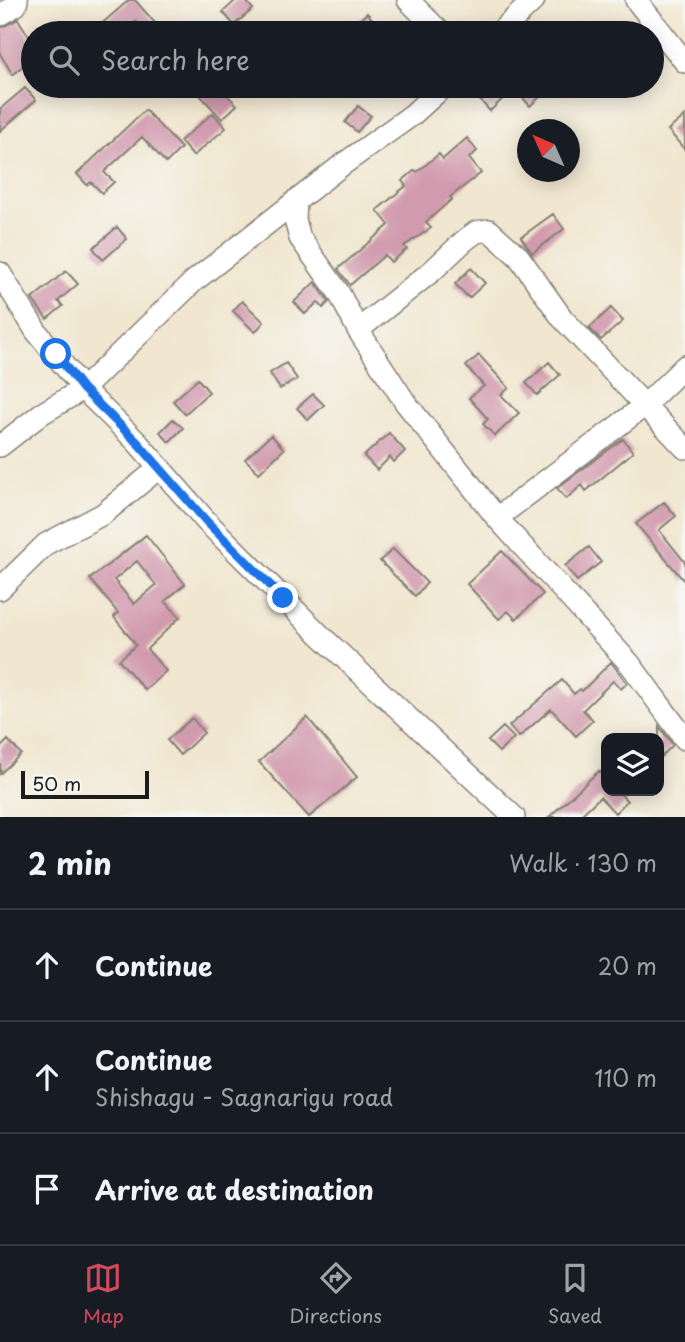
<!DOCTYPE html>
<meta charset="utf-8">
<style>
:root{--surface:#171b24;--page:#242831;--text:#f1f3f6;--muted:#9ea1a6;--line:#363941;--accent:#d1495b}
body{margin:0;font-family:"Playpen Sans",sans-serif;background:var(--page);color:var(--text)}
.controls{position:absolute;right:21px;bottom:21px;display:grid;overflow:hidden;border-radius:14px;box-shadow:0 4px 18px #0003}
.controls button{width:63px;height:63px;display:grid;place-items:center;padding:0;border:0;border-bottom:2px solid var(--line);background:var(--surface);color:var(--text);font:35px sans-serif}
.compass{position:absolute;left:517px;top:119px;width:63px;height:63px;border-radius:50%;background:var(--surface);box-shadow:0 4px 18px #0003;rotate:315deg}
.scale{position:absolute;left:21px;bottom:18px;width:128px;box-sizing:border-box;padding-left:7px;border:4px solid #1c1c1c;border-top:0;font-size:19px;line-height:24px;white-space:nowrap;color:#1c1c1c;-webkit-text-stroke:5px #f6f6f2;paint-order:stroke}
.stop{position:absolute;width:21px;height:21px;margin:-16px;border:5px solid #1a73e8;border-radius:50%;background:#fff}
.stop.end{background:#1a73e8;border-color:#fff;box-shadow:0 2px 7px #0008}
.list{margin:0;padding:0;list-style:none}
h2{display:flex;justify-content:space-between;align-items:center;height:91px;margin:0;padding:0 28px;font-size:30px}
h2 small{font-size:23px;font-weight:400;color:var(--muted)}
.list li{display:grid;grid-template-columns:46px 1fr auto;gap:21px;align-items:center;box-sizing:border-box;height:112px;padding:0 28px;border-top:2px solid var(--line)}
.list b{display:block;font-size:26px;white-space:nowrap}
.list p{margin:0;font-size:23px;white-space:nowrap;color:var(--muted)}
.list em{font-size:23px;font-style:normal;color:var(--muted)}
.icon{flex:none;width:38px;height:38px;fill:none;stroke:currentColor;stroke-width:2;stroke-linecap:round;stroke-linejoin:round}
.map{position:relative;flex:none;width:685px;height:817px;overflow:hidden}
.search{position:absolute;background:var(--surface);box-shadow:0 4px 18px #0003;left:21px;right:21px;top:21px;height:77px;display:flex;align-items:center;gap:18px;box-sizing:border-box;padding:0 24px;border-radius:38px;color:var(--muted);font-size:26px}
.sheet{height:427px;background:var(--surface)}
nav{display:flex;justify-content:space-around;align-items:center;box-sizing:border-box;height:98px;border-top:2px solid var(--line);background:var(--surface);font-size:19px;color:var(--muted)}
nav a{display:grid;justify-items:center;gap:4px}
nav .on{color:var(--accent)}
.map>svg:first-child{display:block}
.building{fill:#d19aad;fill-rule:evenodd}
.lines{fill:none;stroke-linecap:round;stroke-linejoin:round}
.street-casing{stroke:#868176;stroke-width:24}
.street{stroke:#fff;stroke-width:21}
.route{stroke:#1a73e8;stroke-width:9}
</style>
<div class="map">
<svg width="685" height="817" viewBox="0 0 685 817">
<rect width="100%" height="100%" fill="#f6f6f2"/>
<filter id="ink" filterUnits="userSpaceOnUse"><feTurbulence type="fractalNoise" baseFrequency=".0143" numOctaves="2"/><feDisplacementMap in="SourceGraphic" scale="14" xChannelSelector="R" yChannelSelector="G"/><feConvolveMatrix kernelMatrix="1 2 1 2 8 2 1 2 1" color-interpolation-filters="sRGB"/></filter>
<filter id="wash" filterUnits="userSpaceOnUse"><feTurbulence type="fractalNoise" baseFrequency=".00686" numOctaves="4" result="noise"/><feDisplacementMap in="SourceGraphic" scale="28" xChannelSelector="R" yChannelSelector="G"/><feGaussianBlur stdDeviation="1.57" result="paint"/><feColorMatrix in="noise" values="0 0 0 0 0 0 0 0 0 0 0 0 0 0 0 0 0 1.4 0 .05"/><feComposite in="paint" operator="in"/></filter>
<g filter="url(#wash)">
<rect width="100%" height="100%" fill="#f1e6cf"/>
<g id="blocks">
<path class="building" d="M129,0H135L155,23L144,32L136,21L122,33H91Z
M236,0H245L253,9L234,25L223,12Z
M367,13L379,27L372,33H345Z
M18,19L33,43V56L13,75L0,54V28Z
M208,86H218L237,105L222,119L199,94Z
M491,86H538L544,93L530,106L514,88L490,111L478,98Z
M25,88L36,100L0,131V109Z
M358,106L371,116L357,132L345,122Z
M145,110L181,148L166,163L142,137L104,172L114,182L102,193L91,182L87,185L77,174Z
M213,113L226,128L193,156L180,141Z
M685,116V150L668,130Z
M467,138L477,151L469,158L481,173L450,197L452,199L426,222L431,228L404,246L407,249L391,262L385,255L350,285L338,269L389,225L377,210L406,186L402,181L415,170L417,172L439,154L443,159Z
M553,214L564,229L532,253L521,237Z
M117,227L127,239L103,260L93,248Z
M471,268L485,283L469,298L455,284Z
M66,271L78,284L58,301L63,306L47,319L32,299Z
M315,282L329,302L323,308L318,302L305,314L294,302Z
M242,301L264,322L255,332L233,311Z
M611,308L623,321L601,340L589,328Z
M479,355L509,388L501,395L519,413L495,436L483,424L488,419L469,398L484,386L466,366Z
M549,362L560,375L537,395L526,383Z
M286,363L297,379L280,389L270,373Z
M198,379L209,392L185,414L173,401Z
M313,394L324,405L308,420L297,408Z
M173,419L183,428L169,442L160,432Z
M389,433L405,451L394,462L390,457L377,470L364,456Z
M271,435L284,449L259,473L245,459Z
M623,439L633,452L586,491L582,485L566,499L557,488Z
M664,502L676,516L659,530L685,562V582L636,524Z
M146,535L185,584L165,601L180,617L147,649L166,671L145,690L119,660L136,645L114,617L118,613L90,579ZM137,561L156,585L134,604L114,580Z
M589,547L601,562L577,581L565,566Z
M393,549L427,583L415,596L380,561Z
M502,551L543,594L516,619L508,611L499,619L467,584Z
M611,662L627,683L621,689L613,681L583,710L593,720L576,736L551,709L519,737L509,726L562,680L574,694L580,689L582,691Z
M307,717L357,777L309,817L259,762Z
M192,718L204,733L180,755L167,740Z
M659,726L673,745L659,759Z
M503,727L514,738L499,752L488,741Z
M8,740L21,754L0,774V748Z
M599,771L606,778V791H618L627,801L615,813L600,797L579,817H549Z"/>
</g>
</g>
<g filter="url(#ink)">
<use href="#blocks" fill-opacity="0" stroke="#868176" stroke-width="2"/>
<g class="lines">
<defs>
<path id="street" d="M408,0L441,33
M636,0L685,62
M0,15L16,5L17,0
M499,33L534,0
M296,200L295,220L300,238L339,293L358,330L405,402L497,518L630,664L685,739
M0,273L36,331L83,389L194,281L342,165L412,115L444,86
M358,330L432,271L464,241L476,232L489,230L519,257L562,318L685,448
M0,446L41,414L83,389L137,442L207,522L320,635L514,817
M497,518L644,406L685,366
M0,589L46,544L103,514L159,468"/>
</defs>
<use href="#street" class="street-casing"/>
<use href="#street" class="street"/>
</g>
</g>
<g class="lines" filter="url(#ink)">
<path class="route" d="M56,354L83,389L137,442L207,522L283,598"/>
</g>
</svg>
<div class="controls">
<button><svg class="icon" aria-label="layers" viewBox="0 0 24 24"><path d="M12 4l9 5-9 5-9-5zM3 14l9 5 9-5"/></svg></button>
</div>
<svg class="compass" viewBox="-18 -18 36 36"><path d="M0-13l5 13h-10z" fill="#e53935"/><path d="M0 13l5-13h-10z" fill="#9ea1a6"/></svg>
<div class="scale">50 m</div>
<div class="stop" style="left:56px;top:354px"></div>
<div class="stop end" style="left:283px;top:598px"></div>
<div class="search"><svg class="icon" aria-label="search" viewBox="0 0 24 24"><circle cx="10" cy="10" r="6"/><path d="M15 15l6 6"/></svg>Search here</div>
</div>
<section class="sheet">
<h2>2 min<small>Walk · 130 m</small></h2>
<ul class="list">
<li><svg class="icon" aria-label="ahead" viewBox="0 0 24 24"><path d="M12 20V5M6 11l6-6 6 6"/></svg><div><b>Continue</b></div><em>20 m</em></li>
<li><svg class="icon" aria-label="ahead" viewBox="0 0 24 24"><path d="M12 20V5M6 11l6-6 6 6"/></svg><div><b>Continue</b><p>Shishagu - Sagnarigu road</p></div><em>110 m</em></li>
<li><svg class="icon" aria-label="arrive" viewBox="0 0 24 24"><path d="M6 21V4h12l-3 4 3 4H6"/></svg><div><b>Arrive at destination</b></div></li>
</ul>
</section>
<nav>
<a class="on"><svg class="icon" aria-label="map" viewBox="0 0 24 24"><path d="M3 6l6-2 6 2 6-2v14l-6 2-6-2-6 2zM9 4v14M15 6v14"/></svg>Map</a>
<a><svg class="icon" aria-label="directions" viewBox="0 0 24 24"><path d="M12 3l9 9-9 9-9-9zM9 14v-3h6M13 9l2 2-2 2"/></svg>Directions</a>
<a><svg class="icon" aria-label="saved" viewBox="0 0 24 24"><path d="M7 4h10v16l-5-4-5 4z"/></svg>Saved</a>
</nav>
